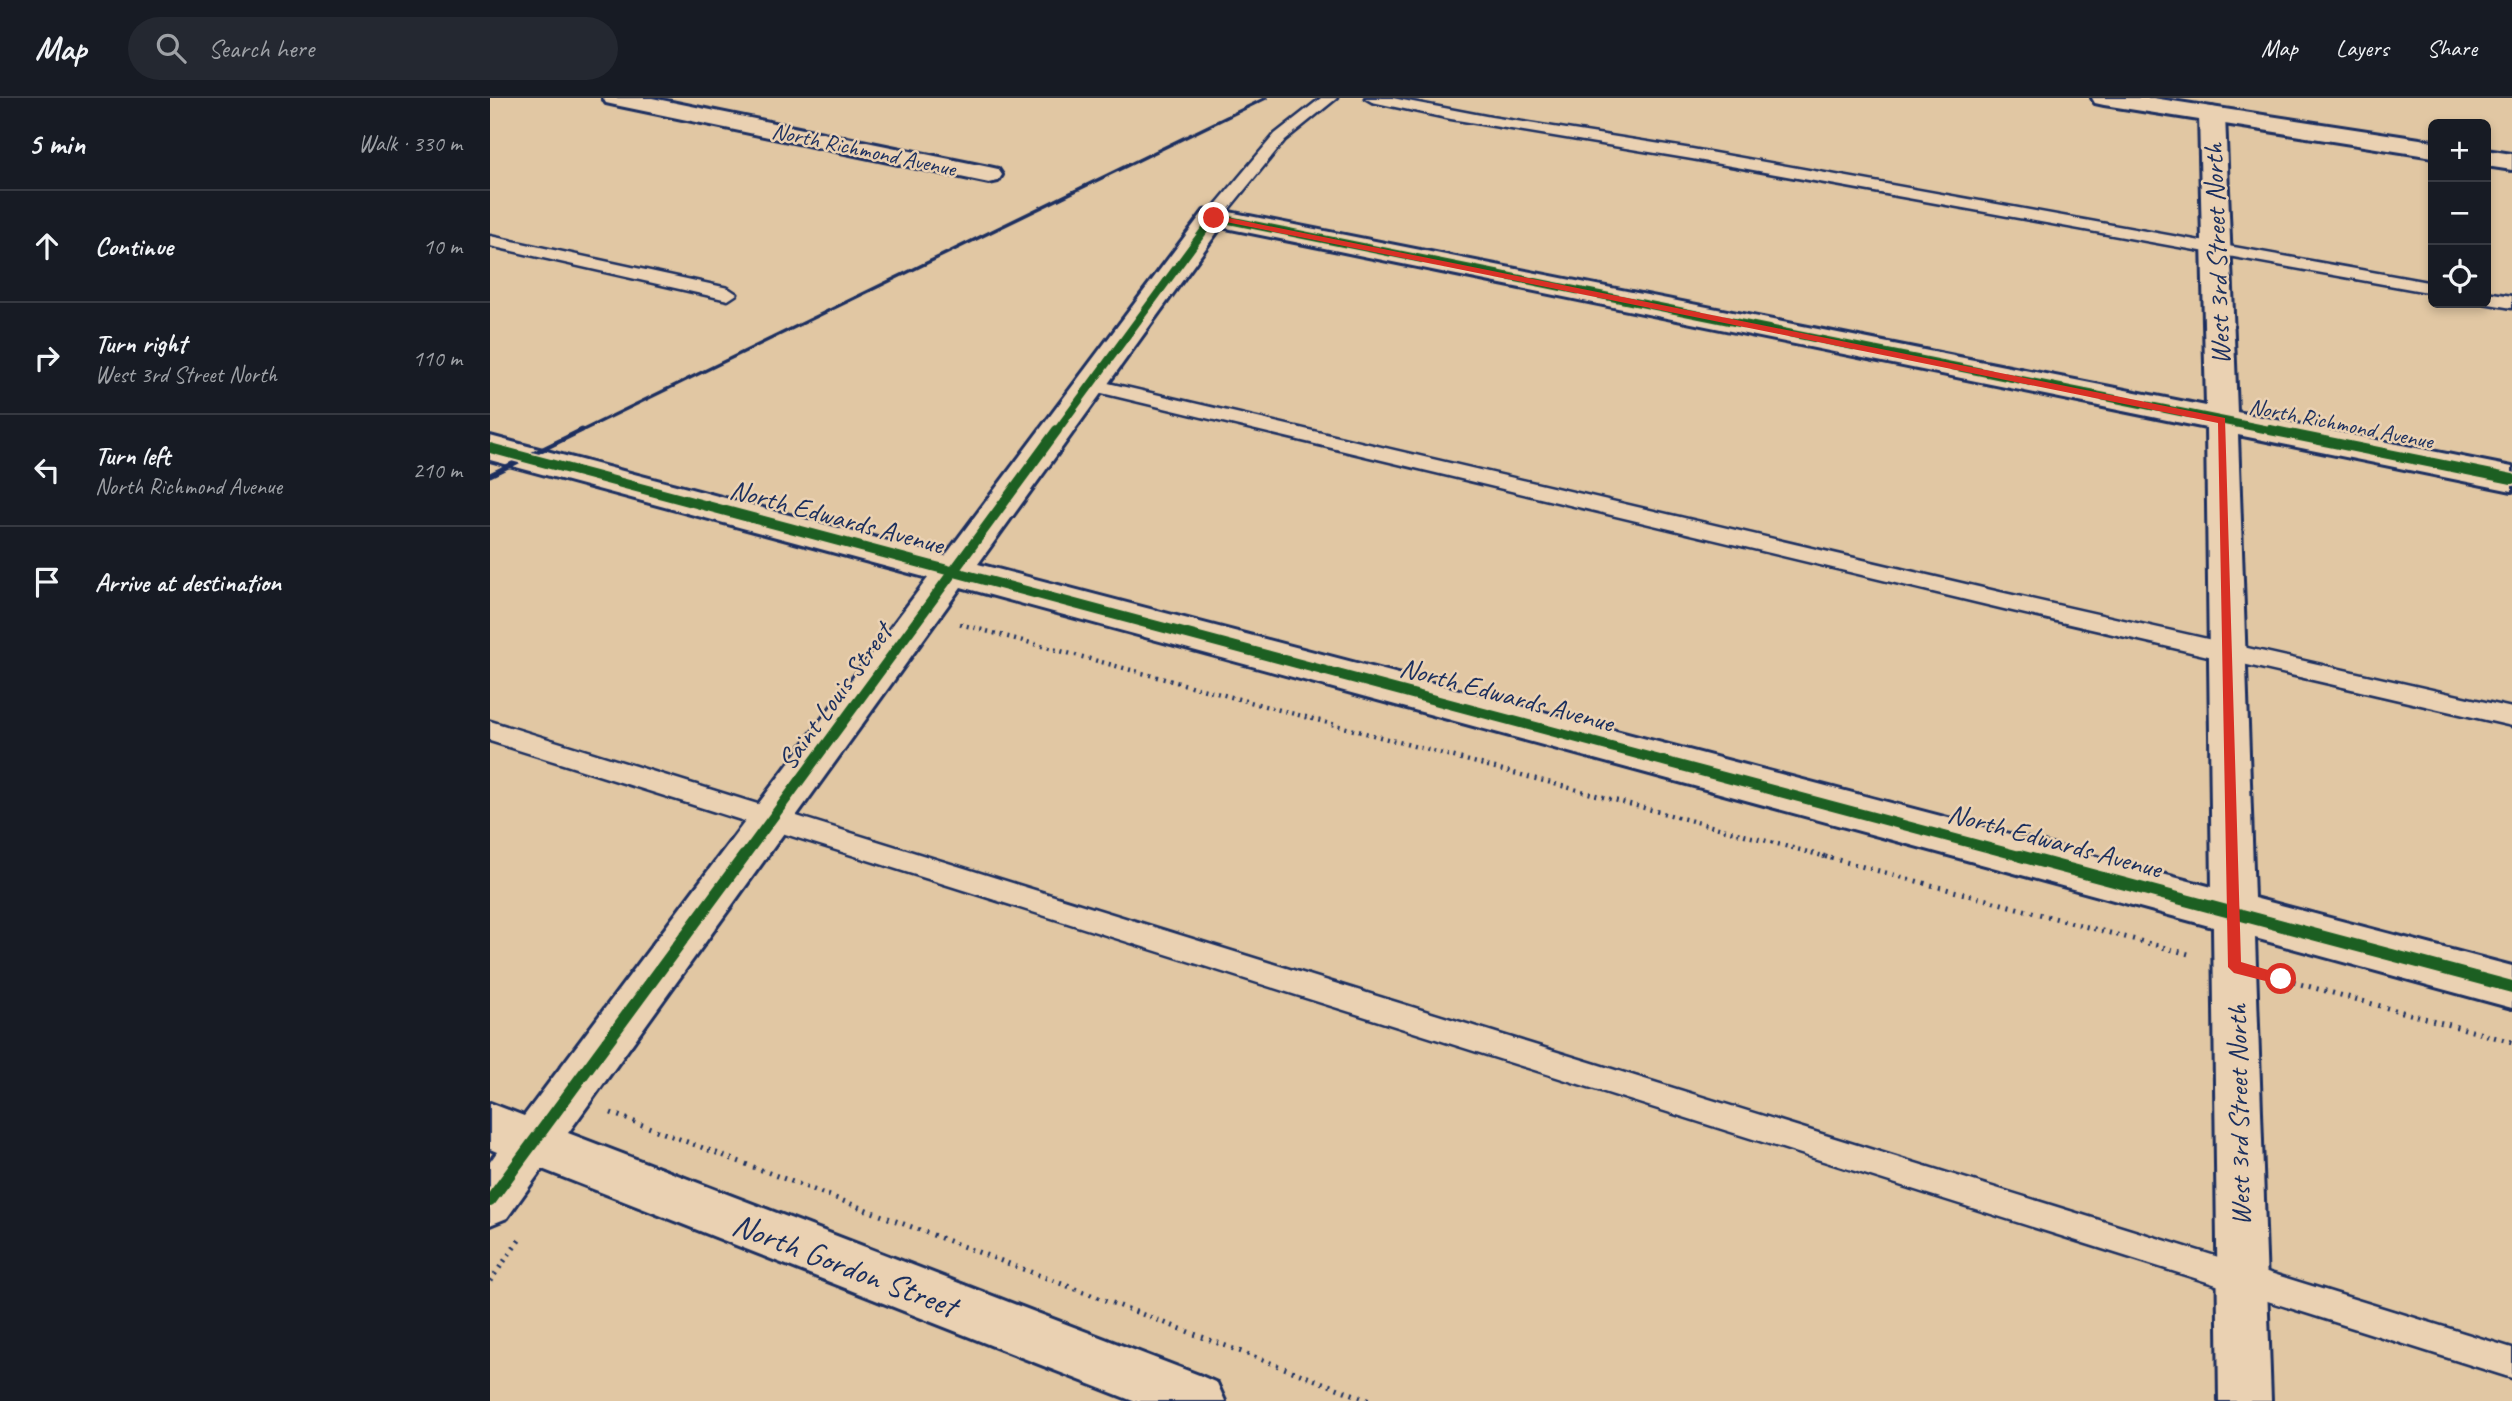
<!DOCTYPE html>
<meta charset="utf-8">
<style>
:root{--surface:#171b24;--page:#242831;--text:#f1f3f6;--muted:#9ea1a6;--line:#363941}
body{margin:0;font-family:Caveat,sans-serif;background:var(--page);color:var(--text)}
.controls{position:absolute;right:21px;top:21px;display:grid;overflow:hidden;border-radius:10px;box-shadow:0 4px 10px #0003}
.controls button{width:63px;height:63px;display:grid;place-items:center;padding:0;border:0;border-bottom:2px solid var(--line);background:var(--surface);color:var(--text);font:35px sans-serif}
.stop{position:absolute;width:21px;height:21px;margin:-16px;border:5px solid #d93025;border-radius:50%;background:#fff}
.stop.end{background:#d93025;border-color:#fff;box-shadow:0 2px 7px #0008}
.list{margin:0;padding:0;list-style:none}
h2{display:flex;justify-content:space-between;align-items:center;height:91px;margin:0;padding:0 28px;font-size:30px}
h2 small{font-size:23px;font-weight:400;color:var(--muted)}
.list li{display:grid;grid-template-columns:46px 1fr auto;gap:21px;align-items:center;box-sizing:border-box;height:112px;padding:0 28px;border-top:2px solid var(--line)}
.list b{display:block;font-size:26px;white-space:nowrap}
.list p{margin:0;font-size:23px;white-space:nowrap;color:var(--muted)}
.list em{font-size:23px;font-style:normal;color:var(--muted)}
.icon{flex:none;width:38px;height:38px;fill:none;stroke:currentColor;stroke-width:2;stroke-linecap:round;stroke-linejoin:round}
.map{position:relative;flex:none;width:2022px;height:1303px;overflow:hidden}
header{display:flex;align-items:center;gap:42px;box-sizing:border-box;height:98px;padding:0 35px;background:var(--surface);border-bottom:2px solid var(--line)}
header strong{font-size:33px}
nav{display:flex;gap:38px;margin-inline-start:auto;font-size:24px}
.search{width:490px;height:63px;background:var(--page);display:flex;align-items:center;gap:18px;box-sizing:border-box;padding:0 24px;border-radius:38px;color:var(--muted);font-size:26px}
main{display:flex}
aside{flex:1;background:var(--surface)}
.map>svg:first-child{display:block}
.lines{fill:none;stroke-linecap:round;stroke-linejoin:round}
.service-casing{stroke:#1b2f5e;stroke-width:5}
.minor-casing{stroke:#1b2f5e;stroke-width:6}
.secondary-casing{stroke:#1b2f5e;stroke-width:6}
.path-far1{stroke:#1b2f5e;stroke-width:4.5;stroke-dasharray:2 5;stroke-linecap:butt}
.path{stroke:#1b2f5e;stroke-width:5;stroke-dasharray:2 6;stroke-linecap:butt}
.service{fill:#ead1b2;fill-rule:evenodd}
.minor{fill:#ead1b2;fill-rule:evenodd}
.secondary{fill:#ead1b2;fill-rule:evenodd}
.rail-far1{stroke:#1b2f5e;stroke-width:3.5}
.rail{stroke:#1b2f5e;stroke-width:5}
.cycleway-far2-casing{stroke:#ead1b2;stroke-width:11}
.cycleway-far1-casing{stroke:#ead1b2;stroke-width:14}
.cycleway-casing{stroke:#ead1b2;stroke-width:17}
.cycleway-far2{stroke:#1b5e20;stroke-width:8}
.cycleway-far1{stroke:#1b5e20;stroke-width:10}
.cycleway{stroke:#1b5e20;stroke-width:12}
.route{fill:#d93025}
.labels{text-anchor:middle;stroke-width:5;stroke-linejoin:round;paint-order:stroke}
.far-street-label{font-size:23px;fill:#1b2f5e;stroke:#ead1b2}
.street-label{font-size:28px;fill:#1b2f5e;stroke:#ead1b2}
.near-street-label{font-size:33px;fill:#1b2f5e;stroke:#ead1b2}
</style>
<header>
<strong>Map</strong>
<div class="search"><svg class="icon" aria-label="search" viewBox="0 0 24 24"><circle cx="10" cy="10" r="6"/><path d="M15 15l6 6"/></svg>Search here</div>
<nav><a>Map</a><a>Layers</a><a>Share</a></nav>
</header>
<main>
<aside>
<h2>5 min<small>Walk · 330 m</small></h2>
<ul class="list">
<li><svg class="icon" aria-label="ahead" viewBox="0 0 24 24"><path d="M12 20V5M6 11l6-6 6 6"/></svg><div><b>Continue</b></div><em>10 m</em></li>
<li><svg class="icon" aria-label="right" viewBox="0 0 24 24"><path d="M7 20v-9h11M14 6l5 5-5 5"/></svg><div><b>Turn right</b><p>West 3rd Street North</p></div><em>110 m</em></li>
<li><svg class="icon" aria-label="left" viewBox="0 0 24 24"><path d="M17 20v-9H6M10 6l-5 5 5 5"/></svg><div><b>Turn left</b><p>North Richmond Avenue</p></div><em>210 m</em></li>
<li><svg class="icon" aria-label="arrive" viewBox="0 0 24 24"><path d="M6 21V4h12l-3 4 3 4H6"/></svg><div><b>Arrive at destination</b></div></li>
</ul>
</aside>
<div class="map">
<svg width="2022" height="1303" viewBox="0 0 2022 1303">
<rect width="100%" height="100%" fill="#e1c7a3"/>
<filter id="ink" filterUnits="userSpaceOnUse"><feTurbulence type="fractalNoise" baseFrequency=".0143" numOctaves="2"/><feDisplacementMap in="SourceGraphic" scale="14" xChannelSelector="R" yChannelSelector="G"/><feConvolveMatrix kernelMatrix="1 2 1 2 8 2 1 2 1" color-interpolation-filters="sRGB"/></filter>
<g filter="url(#ink)">
<g class="lines">
<defs>
<path id="service" d="M831,0H847L795,42L730,122H718L716,119L718,116L785,36Z
M875,0H902L1001,19L1202,51L1943,185V195L1202,61L961,21L882,4Z
M0,138L238,190L247,196L238,202L0,148Z
M1996,194L2022,198V210L1993,205H1996Z
M601,281L1514,495L2022,610V628L1514,511L595,291L592,287L595,283Z
M0,623L2022,1250V1280L0,643Z"/>
<path id="minor" d="M113,0H162L499,69L508,71L512,77L508,83L499,85L125,7L116,5Z
M1722,9L1731,12L1735,17L1747,314L2022,369V393L1748,337L1764,800L2022,868V910L1765,840L1781,1303H1729L1723,829L471,489L78,1035L709,1277L727,1285L735,1303H643L52,1071L17,1120L0,1127V1064L7,1054L0,1051V1005L34,1018L438,480L0,362V338L455,458L714,113L724,111L1716,308L1709,17L1713,12ZM731,129L1716,330L1722,789L488,466Z"/>
<path id="secondary" d="M1602,0H1663L1943,43V59L1614,7L1605,5Z
M1996,52L2022,56V72L1996,68Z"/>
</defs>
<use href="#service" class="service-casing"/>
<use href="#minor" class="minor-casing"/>
<use href="#secondary" class="secondary-casing"/>
<path class="path-far1" d="M470,526L1340,760"/>
<path class="path" d="M1333,758L1702,857
M1788,880L2022,944
M121,1015L881,1303
M0,1183L30,1141"/>
<use href="#service" class="service"/>
<use href="#minor" class="minor"/>
<use href="#secondary" class="secondary"/>
<path class="rail-far1" d="M89,334L776,0"/>
<path class="rail" d="M0,377L92,332"/>
<defs>
<path id="cycleway-far2" d="M566,334L724,119L1789,334"/>
<path id="cycleway-far1" d="M1780,332L2022,381
M0,350L1537,760
M253,760L567,332"/>
<path id="cycleway" d="M1530,758L2022,889
M0,1103L254,758"/>
</defs>
<use href="#cycleway-far2" class="cycleway-far2-casing"/>
<use href="#cycleway-far1" class="cycleway-far1-casing"/>
<use href="#cycleway" class="cycleway-casing"/>
<use href="#cycleway-far2" class="cycleway-far2"/>
<use href="#cycleway-far1" class="cycleway-far1"/>
<use href="#cycleway" class="cycleway"/>
</g>
</g>
<path class="route" d="M724,117L1735,320L1751,864L1795,877V885L1791,887L1744,875L1738,869L1728,325L721,121Z"/>
<g class="labels">
<g class="far-street-label">
<text transform="translate(374 51) rotate(12)" y="8">North Richmond Avenue</text>
<text transform="translate(1851 325) rotate(11)" y="8">North Richmond Avenue</text>
</g>
<g class="street-label">
<text transform="translate(1726 156) rotate(-92)" y="10">West 3rd Street North</text>
<text transform="translate(347 418) rotate(15)" y="10">North Edwards Avenue</text>
<text transform="translate(1017 596) rotate(15)" y="10">North Edwards Avenue</text>
<text transform="translate(344 598) rotate(-54)" y="10">Saint Louis Street</text>
<text transform="translate(1565 742) rotate(15)" y="10">North Edwards Avenue</text>
<text transform="translate(1748 1017) rotate(-91)" y="10">West 3rd Street North</text>
</g>
<g class="near-street-label">
<text transform="translate(355 1166) rotate(21)" y="12">North Gordon Street</text>
</g>
</g>
</svg>
<div class="controls">
<button>+</button>
<button>−</button>
<button><svg class="icon" aria-label="locate" viewBox="0 0 24 24"><circle cx="12" cy="12" r="6"/><path d="M12 2v4M12 18v4M2 12h4M18 12h4"/></svg></button>
</div>
<div class="stop" style="left:1791px;top:881px"></div>
<div class="stop end" style="left:724px;top:120px"></div>
</div>
</main>
